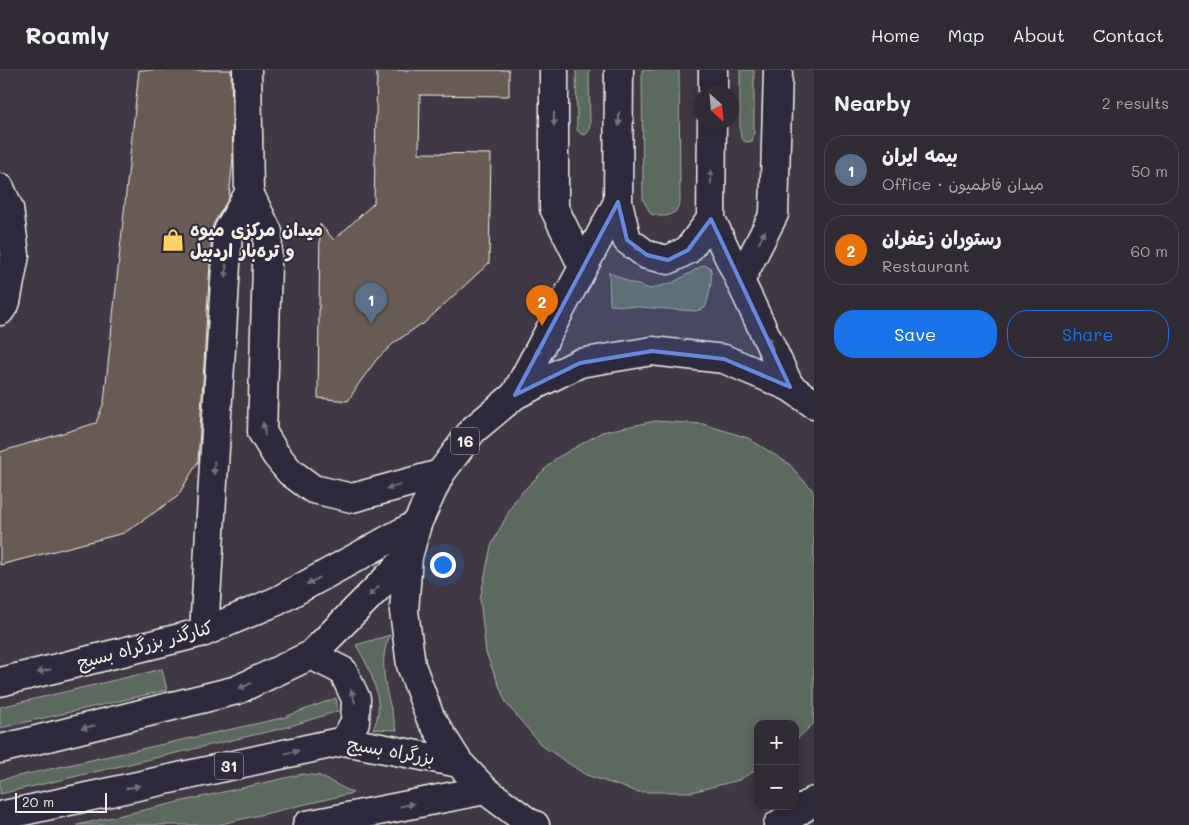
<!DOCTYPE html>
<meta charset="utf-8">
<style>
:root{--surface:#302b34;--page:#38333c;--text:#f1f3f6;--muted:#a8a7ac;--line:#4b474f;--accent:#1a73e8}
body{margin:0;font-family:Mali,"Playpen Sans Arabic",sans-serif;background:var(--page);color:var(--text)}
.controls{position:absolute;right:15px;bottom:15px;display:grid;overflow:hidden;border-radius:10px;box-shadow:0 2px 12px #0003}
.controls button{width:45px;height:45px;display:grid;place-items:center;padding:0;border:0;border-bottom:1px solid var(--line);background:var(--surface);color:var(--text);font:25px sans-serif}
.compass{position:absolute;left:694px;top:15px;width:45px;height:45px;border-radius:50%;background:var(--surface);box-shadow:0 2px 12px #0003;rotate:154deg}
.scale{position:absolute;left:15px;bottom:12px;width:92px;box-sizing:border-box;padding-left:5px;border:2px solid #f4f1e8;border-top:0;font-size:14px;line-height:18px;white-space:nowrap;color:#f4f1e8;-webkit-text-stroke:4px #2f2a3d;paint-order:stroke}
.you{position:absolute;left:442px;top:494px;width:18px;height:18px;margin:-12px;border:4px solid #fff;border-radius:50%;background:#1a73e8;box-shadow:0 0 0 8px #1a73e833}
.badge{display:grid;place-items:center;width:32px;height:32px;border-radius:50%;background:var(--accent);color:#fff;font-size:16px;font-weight:700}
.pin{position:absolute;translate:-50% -41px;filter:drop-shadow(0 1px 2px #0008)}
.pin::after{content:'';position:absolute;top:26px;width:18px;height:15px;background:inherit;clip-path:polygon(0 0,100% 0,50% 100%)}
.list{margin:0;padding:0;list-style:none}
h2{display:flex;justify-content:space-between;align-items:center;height:65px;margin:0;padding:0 20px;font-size:21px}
h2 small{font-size:16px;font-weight:400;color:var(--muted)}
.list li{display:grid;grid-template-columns:32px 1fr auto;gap:15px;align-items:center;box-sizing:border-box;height:70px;margin:0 10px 10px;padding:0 10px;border:1px solid var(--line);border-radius:20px}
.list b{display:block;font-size:19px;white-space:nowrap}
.list p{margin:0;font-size:16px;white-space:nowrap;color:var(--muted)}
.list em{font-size:16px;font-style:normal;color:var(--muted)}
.actions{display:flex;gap:10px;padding:15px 20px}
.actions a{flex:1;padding:11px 0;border:1px solid var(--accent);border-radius:20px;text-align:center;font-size:18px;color:var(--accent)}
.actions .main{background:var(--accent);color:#fff}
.map{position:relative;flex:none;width:814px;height:755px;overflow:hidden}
header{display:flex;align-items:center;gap:30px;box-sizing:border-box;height:70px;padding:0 25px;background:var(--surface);border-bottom:1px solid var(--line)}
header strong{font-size:24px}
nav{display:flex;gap:28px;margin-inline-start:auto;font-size:18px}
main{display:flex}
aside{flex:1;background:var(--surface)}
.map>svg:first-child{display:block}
.green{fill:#5d6a5f;stroke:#a8aea4}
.building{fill:#695b57;stroke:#f4f1e8}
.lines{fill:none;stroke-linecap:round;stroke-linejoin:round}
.minor-casing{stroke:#f4f1e8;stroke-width:31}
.major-casing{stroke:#f4f1e8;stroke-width:31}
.highway-casing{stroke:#f4f1e8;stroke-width:31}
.minor{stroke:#2f2a3d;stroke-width:28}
.major{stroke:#2f2a3d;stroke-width:28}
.highway{stroke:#2f2a3d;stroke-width:28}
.oneway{fill:#747079}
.marked{fill:#6887de;fill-opacity:0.2;stroke:#6887de;stroke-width:4;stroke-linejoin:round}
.labels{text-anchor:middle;stroke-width:4;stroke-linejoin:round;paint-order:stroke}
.shield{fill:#2f2a3d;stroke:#b9b5b5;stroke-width:1}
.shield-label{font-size:16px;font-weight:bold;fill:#f4f1e8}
.poi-label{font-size:18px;font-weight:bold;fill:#f4f1e8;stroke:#2f2a3d;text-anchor:start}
.street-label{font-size:18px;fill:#f4f1e8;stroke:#2f2a3d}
</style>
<header>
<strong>Roamly</strong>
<nav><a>Home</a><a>Map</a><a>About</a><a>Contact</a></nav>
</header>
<main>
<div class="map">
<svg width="814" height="755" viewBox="0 0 814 755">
<rect width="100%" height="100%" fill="#403945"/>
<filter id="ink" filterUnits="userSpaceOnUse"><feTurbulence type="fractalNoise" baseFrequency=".02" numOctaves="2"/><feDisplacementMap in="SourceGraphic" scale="10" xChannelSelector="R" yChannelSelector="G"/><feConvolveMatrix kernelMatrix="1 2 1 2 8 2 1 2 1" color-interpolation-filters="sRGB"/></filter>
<g filter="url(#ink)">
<path class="green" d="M576,0H589L590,53L589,61L585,65L581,64L577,60Z
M642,0H679L680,133L675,142L667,146H659L651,144L643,130Z
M740,0H754V63L752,71L746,72L741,68L740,60Z
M704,195L710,197C714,206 709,228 705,238L696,241L610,235L609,202L629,212L650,219L674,212Z
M655,351L703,354L748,368L789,394L814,422V653L795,671V654H758V699L739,710L692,722H638L586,705L541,675L506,633L486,583L480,529L491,476L516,428L555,389L602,362Z
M390,565C389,569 386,574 385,579C380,606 390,635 397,660L373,659C387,634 370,598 356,575Z
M162,599L167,620L0,658V637Z
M336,628L338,641L284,658L0,724V710L282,648Z
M303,704L320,706L353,723L217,755H77Z"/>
<path class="building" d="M139,0H231L233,88L229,128L214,153L212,160L198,392L177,427L124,463L0,495V382L96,353L104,332Z
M377,0H509V26L420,25L419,83L491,84L489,193L422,255L421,254L394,273L377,289L360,312L348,331L318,328L320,154L334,170L374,133Z"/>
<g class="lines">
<defs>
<path id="minor" d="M247,0L249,123L268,162L262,362L276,385L290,402L313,419L352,428L440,404
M0,118L9,138L15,185L6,232L0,241
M204,562L228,161L249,123"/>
<path id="major" d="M554,0V138L583,197
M713,22V0
M712,52L711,149L790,317
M618,132L627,170L647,185L668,190L688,180L711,149
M740,211L774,144L778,0
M515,325L618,132L619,0
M0,612L204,562L277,531L417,454
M307,755L485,720"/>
<path id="highway" d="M311,585L343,601L356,629L355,652L344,671
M0,679L237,620L311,585L408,487
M0,746L344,671L459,693
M535,755L528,752L485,720L459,693L430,647L411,595L404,541L408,487L417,454L440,404L473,360L515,325L580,293L652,281L724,289L790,317L814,334
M778,755L814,731"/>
</defs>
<use href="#minor" class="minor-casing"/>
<use href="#major" class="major-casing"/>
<use href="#highway" class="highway-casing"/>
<use href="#minor" class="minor"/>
<use href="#major" class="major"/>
<use href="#highway" class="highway"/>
</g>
<defs><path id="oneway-solid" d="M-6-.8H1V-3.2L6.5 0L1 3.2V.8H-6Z" transform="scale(1.25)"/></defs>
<g class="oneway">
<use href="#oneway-solid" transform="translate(554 49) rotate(90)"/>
<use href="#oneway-solid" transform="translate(619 49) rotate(90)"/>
<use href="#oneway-solid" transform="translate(711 107) rotate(-89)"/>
<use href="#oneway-solid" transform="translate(762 167) rotate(-63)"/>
<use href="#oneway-solid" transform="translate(635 176) rotate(37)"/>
<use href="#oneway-solid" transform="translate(226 201) rotate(93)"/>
<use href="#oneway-solid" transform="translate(770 273) rotate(-115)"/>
<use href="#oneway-solid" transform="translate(539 279) rotate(118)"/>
<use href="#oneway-solid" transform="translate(264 359) rotate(-99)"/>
<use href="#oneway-solid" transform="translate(214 398) rotate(93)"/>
<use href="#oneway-solid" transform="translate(393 417) rotate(165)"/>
<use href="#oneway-solid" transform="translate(313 511) rotate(151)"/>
<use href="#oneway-solid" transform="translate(374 521) rotate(134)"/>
<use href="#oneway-solid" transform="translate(44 601) rotate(166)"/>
<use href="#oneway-solid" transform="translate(245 616) rotate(155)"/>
<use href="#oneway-solid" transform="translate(353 626) rotate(-107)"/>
<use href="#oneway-solid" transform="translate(88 657) rotate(166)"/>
<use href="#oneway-solid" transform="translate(292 682) rotate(-12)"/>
<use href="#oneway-solid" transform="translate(133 717) rotate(-12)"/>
<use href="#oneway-solid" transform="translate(407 735) rotate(-11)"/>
</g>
</g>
<path class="marked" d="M618,132L627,170L647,185L668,190L688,180L711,149L790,317L724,289L652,281L580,293L515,325Z"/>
<defs>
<symbol id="shop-bare" viewBox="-9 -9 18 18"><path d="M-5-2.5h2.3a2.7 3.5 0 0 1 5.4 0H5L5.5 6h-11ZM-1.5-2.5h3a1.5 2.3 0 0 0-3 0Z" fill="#ffd166" stroke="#2f2a3d" stroke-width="2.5" paint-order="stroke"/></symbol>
</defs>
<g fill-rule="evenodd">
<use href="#shop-bare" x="157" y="154" width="32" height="32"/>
</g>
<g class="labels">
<g class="shield">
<rect x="451" y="357.5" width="28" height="27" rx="4"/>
<rect x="215" y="682.5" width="28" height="27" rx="4"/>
</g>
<g class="shield-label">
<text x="465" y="377">16</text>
<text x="229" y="702">31</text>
</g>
<g class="poi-label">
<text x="190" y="166">میدان مرکزی میوه<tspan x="190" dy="21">و تره‌بار اردبیل</tspan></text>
</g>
<g class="street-label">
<text transform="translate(145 575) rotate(-15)" y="6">کنارگذر بزرگراه بسیج</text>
<text transform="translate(391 681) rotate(10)" y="6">بزرگراه بسیج</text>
</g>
</g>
</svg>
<div class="controls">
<button>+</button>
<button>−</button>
</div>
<svg class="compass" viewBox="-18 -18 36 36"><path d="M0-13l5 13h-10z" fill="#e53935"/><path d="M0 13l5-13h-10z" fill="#a8a7ac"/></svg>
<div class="scale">20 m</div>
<div class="you"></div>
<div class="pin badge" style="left:371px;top:254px;background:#5c6f8a">1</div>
<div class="pin badge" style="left:542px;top:256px;background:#e8710a">2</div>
</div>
<aside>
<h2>Nearby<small>2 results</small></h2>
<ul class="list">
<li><span class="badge" style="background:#5c6f8a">1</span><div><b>بیمه ایران</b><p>Office · میدان فاطمیون</p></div><em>50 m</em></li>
<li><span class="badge" style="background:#e8710a">2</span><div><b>رستوران زعفران</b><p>Restaurant</p></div><em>60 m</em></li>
</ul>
<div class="actions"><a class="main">Save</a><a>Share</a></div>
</aside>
</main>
